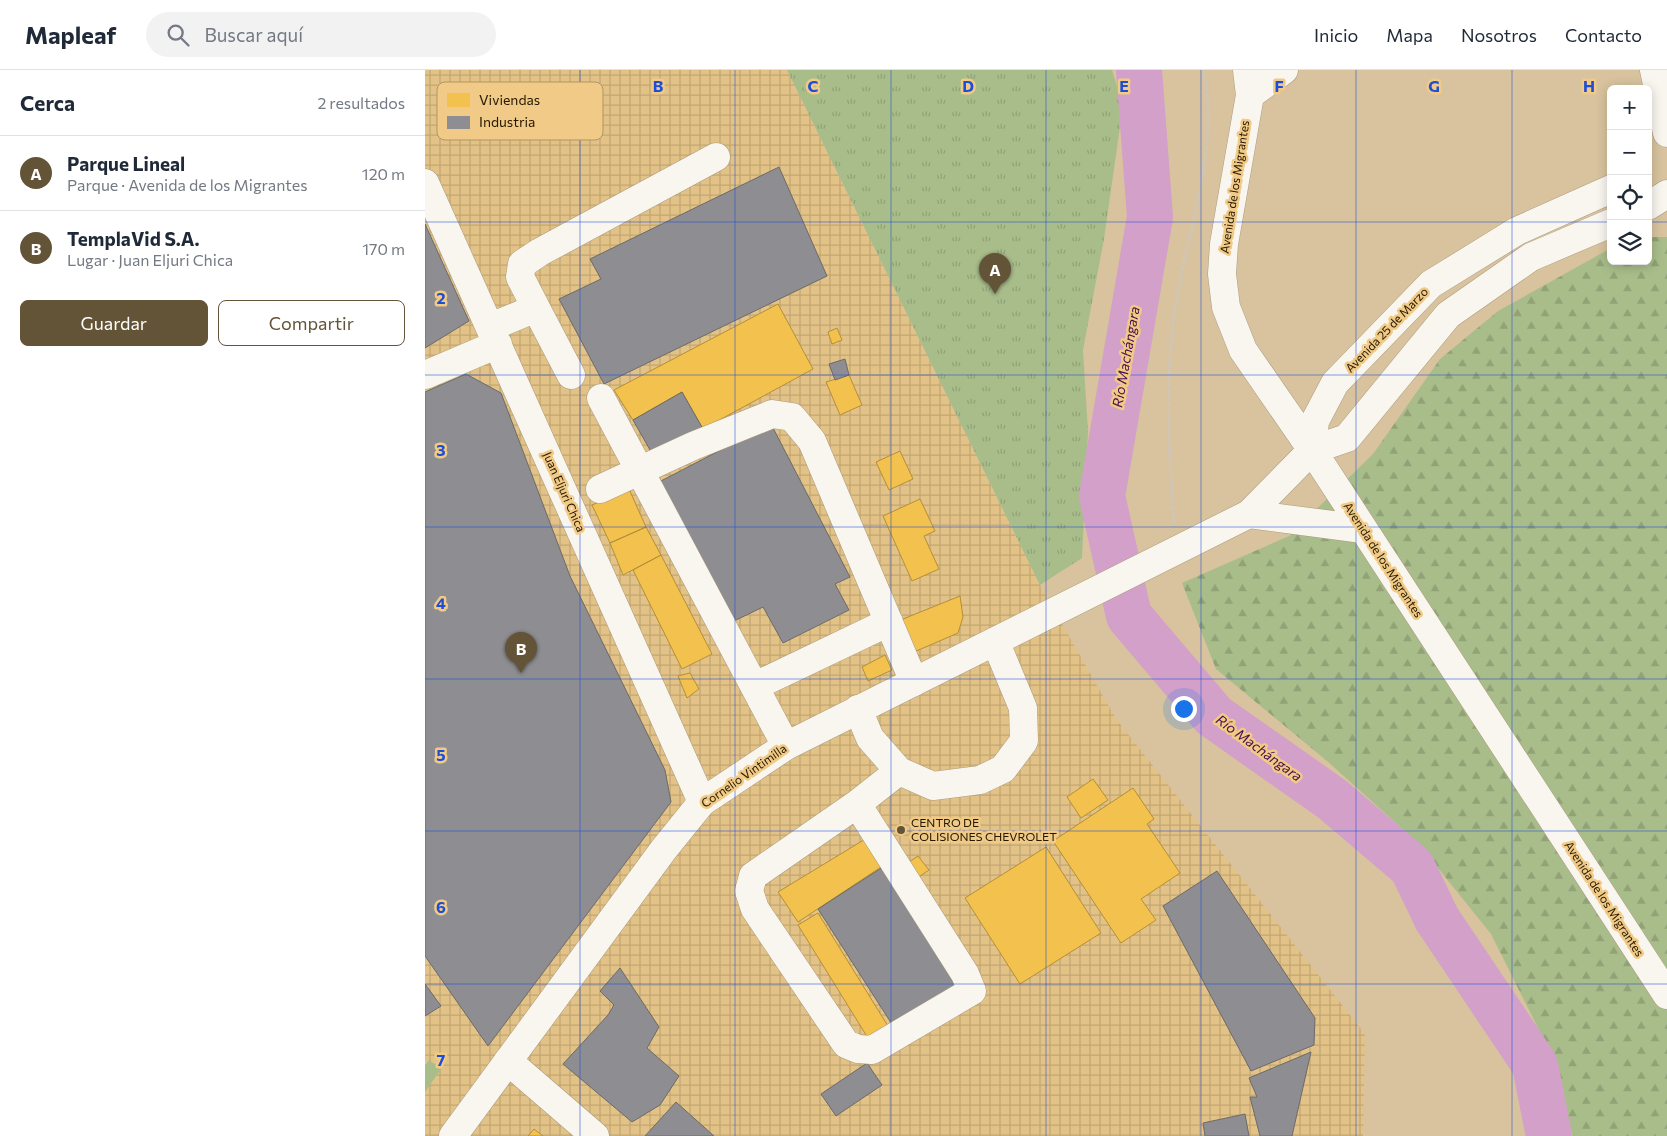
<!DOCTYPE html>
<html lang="es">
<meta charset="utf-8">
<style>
:root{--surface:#fff;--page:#f2f2f3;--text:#1f2937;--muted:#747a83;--line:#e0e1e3;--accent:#645437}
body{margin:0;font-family:Commissioner,sans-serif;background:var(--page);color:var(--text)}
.controls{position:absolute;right:15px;top:15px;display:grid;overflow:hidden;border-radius:8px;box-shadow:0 2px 12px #0003}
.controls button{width:45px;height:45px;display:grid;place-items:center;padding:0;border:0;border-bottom:1px solid var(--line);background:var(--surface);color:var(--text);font:25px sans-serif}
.you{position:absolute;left:758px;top:638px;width:18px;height:18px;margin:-12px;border:4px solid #fff;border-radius:50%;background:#1a73e8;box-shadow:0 0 0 8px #1a73e833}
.badge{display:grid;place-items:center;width:32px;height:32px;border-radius:50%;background:var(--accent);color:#fff;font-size:16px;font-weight:700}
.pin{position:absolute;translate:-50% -41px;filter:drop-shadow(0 1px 2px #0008)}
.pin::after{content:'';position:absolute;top:26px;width:18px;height:15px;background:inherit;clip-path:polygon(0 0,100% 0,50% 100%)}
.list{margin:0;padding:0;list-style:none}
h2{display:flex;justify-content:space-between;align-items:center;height:65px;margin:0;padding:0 20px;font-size:21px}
h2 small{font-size:16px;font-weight:400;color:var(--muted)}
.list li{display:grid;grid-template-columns:32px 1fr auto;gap:15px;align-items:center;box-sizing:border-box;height:75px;padding:0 20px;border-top:1px solid var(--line)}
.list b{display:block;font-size:19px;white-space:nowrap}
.list p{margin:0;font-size:16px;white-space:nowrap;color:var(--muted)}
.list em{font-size:16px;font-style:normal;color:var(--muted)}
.actions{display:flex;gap:10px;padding:15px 20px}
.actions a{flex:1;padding:11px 0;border:1px solid var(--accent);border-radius:8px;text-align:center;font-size:18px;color:var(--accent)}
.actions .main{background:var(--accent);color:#fff}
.icon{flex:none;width:28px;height:28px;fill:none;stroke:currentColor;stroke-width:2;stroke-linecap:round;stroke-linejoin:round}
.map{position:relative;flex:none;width:1242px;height:1066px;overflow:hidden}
header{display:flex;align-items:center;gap:30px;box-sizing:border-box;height:70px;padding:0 25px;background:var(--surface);border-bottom:1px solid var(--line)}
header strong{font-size:24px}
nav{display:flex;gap:28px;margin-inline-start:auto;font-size:18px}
.search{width:350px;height:45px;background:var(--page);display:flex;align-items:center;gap:12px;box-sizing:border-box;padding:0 18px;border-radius:28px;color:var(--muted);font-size:19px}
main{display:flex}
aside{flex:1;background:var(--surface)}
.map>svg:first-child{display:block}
.industrial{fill:url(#industrial-grid)}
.grass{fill:#a9bd8b}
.forest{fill:url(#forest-firs)}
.park{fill:url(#park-tufts)}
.homes{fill:#f2c14e;stroke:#b58f37}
.industry{fill:#8d8d92;stroke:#6e6a66}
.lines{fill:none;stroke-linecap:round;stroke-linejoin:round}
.river{stroke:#d2a0c8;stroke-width:46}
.minor-casing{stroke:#ab9b7d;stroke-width:29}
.major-casing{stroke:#ab9b7d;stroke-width:29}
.path{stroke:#cdc6bc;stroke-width:3;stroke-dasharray:4 2.5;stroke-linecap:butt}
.minor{stroke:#f9f6f0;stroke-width:28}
.major{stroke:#f9f6f0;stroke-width:28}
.grid{fill:none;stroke:#1d4ed8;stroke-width:1;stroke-opacity:0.55}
.poi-dot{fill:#645437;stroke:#f0ca86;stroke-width:2}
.labels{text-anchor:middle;stroke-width:5;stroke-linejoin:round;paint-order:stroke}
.street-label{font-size:12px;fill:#261900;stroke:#f0ca86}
.poi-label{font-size:12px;fill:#261900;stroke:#f0ca86;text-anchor:start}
.water-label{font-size:14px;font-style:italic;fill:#470c50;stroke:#f0ca86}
.key{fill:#f0ca86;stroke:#b3955e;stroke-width:1}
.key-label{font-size:14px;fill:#261900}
.grid-label{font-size:16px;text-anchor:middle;font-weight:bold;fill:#1d4ed8;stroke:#f0ca86;stroke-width:5;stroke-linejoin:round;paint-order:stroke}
</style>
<header>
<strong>Mapleaf</strong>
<div class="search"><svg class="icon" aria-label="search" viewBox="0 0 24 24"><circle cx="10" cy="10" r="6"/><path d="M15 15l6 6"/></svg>Buscar aquí</div>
<nav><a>Inicio</a><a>Mapa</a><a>Nosotros</a><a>Contacto</a></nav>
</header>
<main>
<aside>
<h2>Cerca<small>2 resultados</small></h2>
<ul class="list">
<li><span class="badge">A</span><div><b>Parque Lineal</b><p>Parque · Avenida de los Migrantes</p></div><em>120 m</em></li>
<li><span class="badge">B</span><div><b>TemplaVid S.A.</b><p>Lugar · Juan Eljuri Chica</p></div><em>170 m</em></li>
</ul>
<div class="actions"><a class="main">Guardar</a><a>Compartir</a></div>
</aside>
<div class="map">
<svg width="1242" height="1066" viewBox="0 0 1242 1066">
<defs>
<pattern id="industrial-grid" width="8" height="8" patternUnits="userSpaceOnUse" patternTransform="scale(1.25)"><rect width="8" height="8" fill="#e2c287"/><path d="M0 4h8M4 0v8" fill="none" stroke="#c2a673"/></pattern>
<pattern id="forest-firs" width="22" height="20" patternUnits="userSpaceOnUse" patternTransform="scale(1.25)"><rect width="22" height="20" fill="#a9bd8b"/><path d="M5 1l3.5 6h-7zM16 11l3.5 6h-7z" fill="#91a276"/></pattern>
<pattern id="park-tufts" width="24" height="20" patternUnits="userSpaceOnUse" patternTransform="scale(1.25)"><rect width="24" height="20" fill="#a9bd8b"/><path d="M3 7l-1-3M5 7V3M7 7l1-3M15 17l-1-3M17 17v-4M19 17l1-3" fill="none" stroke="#91a276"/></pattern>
</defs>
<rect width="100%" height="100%" fill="#d8c39e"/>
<path class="industrial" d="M0,0H362L615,515L691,649L940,964L938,1066H0Z"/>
<path class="grass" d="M4,990L16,999L0,1022V996Z"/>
<path class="forest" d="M1223,167H1242V1066H1148L1115,962L1066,864L992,772L902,691L791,599L757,513L864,466L948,384L1015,289L1073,241L1186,178V191H1223Z"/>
<path class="park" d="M362,0H687L698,36L679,169L658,280L663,362L657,488L615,515Z"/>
<path class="homes" d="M353,234L388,299L278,359L257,322L208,350L189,320Z
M412,258L417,270L407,274L403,262Z
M424,305L437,335L415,345L401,312Z
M475,381L488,409L464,420L451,392Z
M204,419L221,457L185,473L167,435Z
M495,429L510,461L499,466L514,499L487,511L458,446Z
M221,457L236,485L198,505L185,473Z
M236,485L287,584L257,599L208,500Z
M535,526L538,547L533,563L489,582L473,551Z
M460,585L467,600L443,611L437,597Z
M265,603L274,619L262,628L253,606Z
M668,709L683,730L656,748L642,727Z
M708,718L729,749L722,754L755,803L716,829L731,850L696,873L628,771Z
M442,768L459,795L373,852L353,822Z
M621,777L676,863L595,914L540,828Z
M493,786L504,800L492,808L481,794Z
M393,843L466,961L446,973L373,855Z
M109,1059L118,1066H103Z"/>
<path class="industry" d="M354,97L402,206L179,314L134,229L176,209L165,189Z
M0,154L44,251L0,278Z
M420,289L424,305L410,310L404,294Z
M41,304L76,323L145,506L240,700L246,732L63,976L0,886V322Z
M257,322L278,359L229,387L208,350Z
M346,354L425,507L410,514L424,540L358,573L338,537L307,552L234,412Z
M461,795L541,918L472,962L393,839Z
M792,801L890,948L889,975L826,1001L738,836Z
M195,898L234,957L222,978L254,1006L235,1035L207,1052L138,994L183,945L189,935L175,921Z
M0,914L16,936L0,946Z
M886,982L867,1066H835L825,1027H832L824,1008Z
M442,993L457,1015L411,1046L396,1024Z
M251,1032L289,1066H220Z
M820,1044L824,1066H780L778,1053Z"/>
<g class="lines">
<path class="river" d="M714,0L725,147L677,426L704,546L789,646L907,729L987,797L1012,849L1110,995L1124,1066"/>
<defs>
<path id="minor" d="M822,0L825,25L799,174L797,204L801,237L818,280L887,380L1242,925
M1229,0L1242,63
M825,25L859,0
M0,113L277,732
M111,238L95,207L97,194L115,182L291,87
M66,257L111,238L146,305
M0,305L73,274
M176,328L361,676
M175,419L268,376L347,344L367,347L387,371L489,612
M824,444L938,459
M330,616L464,552
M433,639L445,668L474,701L508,716L555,710L578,699L599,671L598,638L571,573
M432,734L540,904L547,921L447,980L433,979L421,974L330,839L324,821L328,806L432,734L474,701
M83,991L170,1066"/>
<path id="major" d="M1223,136L1242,124
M887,380L890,351L910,313L1006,214L1092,161L1186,119
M28,1066L239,779L277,732L361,676L824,444L887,380L922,368L1023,245L1106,187L1186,153"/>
</defs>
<use href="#minor" class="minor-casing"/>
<use href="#major" class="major-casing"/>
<path class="path" d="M749,453C744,389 741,326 747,263C754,182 798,80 778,0"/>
<use href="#minor" class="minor"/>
<use href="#major" class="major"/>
</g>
<path class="grid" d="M155,0V1066M310,0V1066M466,0V1066M621,0V1066M776,0V1066M931,0V1066M1087,0V1066M0,152H1186M1223,152H1242M0,305H1242M0,457H1242M0,609H1242M0,761H1242M0,914H1242"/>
<circle class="poi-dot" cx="476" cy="760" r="5"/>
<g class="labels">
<g class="street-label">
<text transform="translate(810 117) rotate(-81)" y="4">Avenida de los Migrantes</text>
<text transform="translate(962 260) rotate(-46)" y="4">Avenida 25 de Marzo</text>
<text transform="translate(139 422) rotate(66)" y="4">Juan Eljuri Chica</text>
<text transform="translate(958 490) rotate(57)" y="4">Avenida de los Migrantes</text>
<text transform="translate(319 706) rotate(-35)" y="4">Cornelio Vintimilla</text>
<text transform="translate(1179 829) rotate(57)" y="4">Avenida de los Migrantes</text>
</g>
<g class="poi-label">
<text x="486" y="757">CENTRO DE<tspan x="486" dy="14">COLISIONES CHEVROLET</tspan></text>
</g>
<g class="water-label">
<text transform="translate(701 287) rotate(-80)" y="5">Río Machángara</text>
<text transform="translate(834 678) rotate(36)" y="5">Río Machángara</text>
</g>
</g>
<rect x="12" y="12" width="166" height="58" rx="8" class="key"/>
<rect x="22" y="23" width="23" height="14" fill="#f2c14e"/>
<rect x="22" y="46" width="23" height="13" fill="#8d8d92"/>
<g class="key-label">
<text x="54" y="35">Viviendas</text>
<text x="54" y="57">Industria</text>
</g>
<g class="grid-label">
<text x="233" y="22">B</text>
<text x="388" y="22">C</text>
<text x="543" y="22">D</text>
<text x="699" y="22">E</text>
<text x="854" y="22">F</text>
<text x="1009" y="22">G</text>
<text x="1164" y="22">H</text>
<text x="16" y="234">2</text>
<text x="16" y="386">3</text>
<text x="16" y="539">4</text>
<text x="16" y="691">5</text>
<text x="16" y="843">6</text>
<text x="16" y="996">7</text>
</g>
</svg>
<div class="controls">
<button>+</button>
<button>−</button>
<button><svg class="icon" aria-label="locate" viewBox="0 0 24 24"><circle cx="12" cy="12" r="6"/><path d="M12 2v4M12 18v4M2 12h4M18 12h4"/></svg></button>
<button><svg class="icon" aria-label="layers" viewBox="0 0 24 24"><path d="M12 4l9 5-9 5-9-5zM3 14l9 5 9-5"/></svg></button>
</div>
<div class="you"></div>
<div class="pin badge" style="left:570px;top:224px">A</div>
<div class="pin badge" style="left:96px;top:603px">B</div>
</div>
</main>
